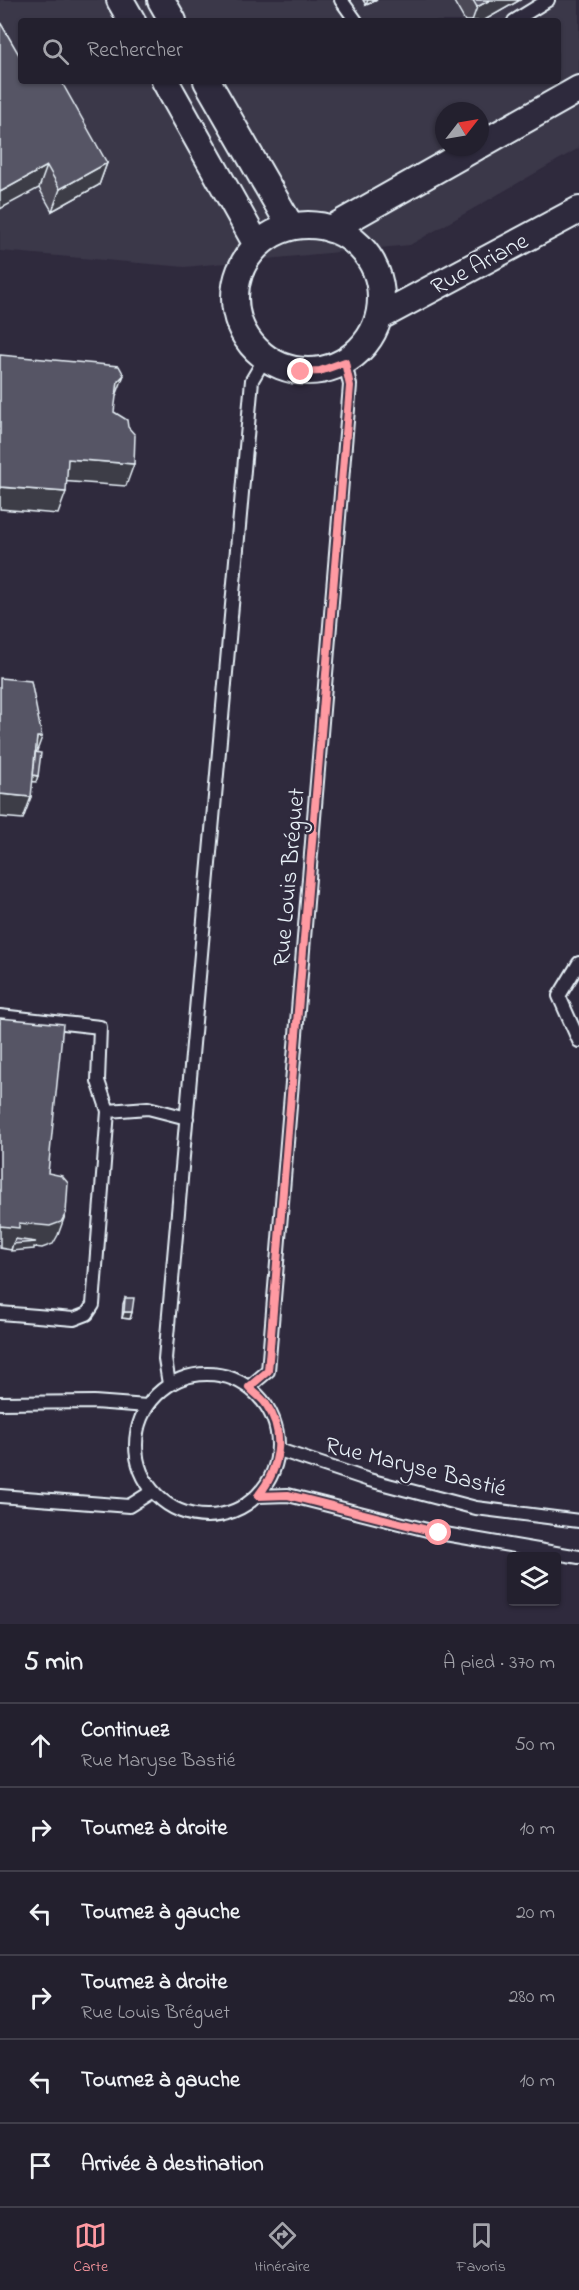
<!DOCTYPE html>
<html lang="fr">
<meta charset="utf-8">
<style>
:root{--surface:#23202e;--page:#2f2d3a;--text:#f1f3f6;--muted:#a3a3aa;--line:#403e4a;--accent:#ff9aa2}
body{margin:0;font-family:"Indie Flower",sans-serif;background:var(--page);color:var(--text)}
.controls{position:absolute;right:18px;bottom:18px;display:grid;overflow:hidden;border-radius:6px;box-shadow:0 2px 4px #0004}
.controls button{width:54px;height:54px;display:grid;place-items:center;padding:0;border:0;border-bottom:2px solid var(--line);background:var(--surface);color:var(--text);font:30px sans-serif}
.compass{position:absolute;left:435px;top:102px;width:54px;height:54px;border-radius:50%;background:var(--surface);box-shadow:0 2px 4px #0004;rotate:59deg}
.stop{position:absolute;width:18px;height:18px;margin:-14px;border:4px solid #ff9aa2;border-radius:50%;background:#fff}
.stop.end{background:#ff9aa2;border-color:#fff;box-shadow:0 2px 6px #0008}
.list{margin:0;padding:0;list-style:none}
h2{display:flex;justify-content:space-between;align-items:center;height:78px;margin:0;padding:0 24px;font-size:26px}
h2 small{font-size:20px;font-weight:400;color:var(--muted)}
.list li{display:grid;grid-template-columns:39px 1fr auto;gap:18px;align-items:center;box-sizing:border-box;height:84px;padding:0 24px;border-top:2px solid var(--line)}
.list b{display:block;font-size:22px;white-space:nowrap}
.list p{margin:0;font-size:20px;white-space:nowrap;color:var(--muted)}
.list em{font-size:20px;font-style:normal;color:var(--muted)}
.icon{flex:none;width:33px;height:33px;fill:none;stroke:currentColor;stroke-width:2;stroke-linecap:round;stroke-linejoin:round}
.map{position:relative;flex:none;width:579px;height:1624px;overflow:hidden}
.search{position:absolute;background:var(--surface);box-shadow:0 2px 4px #0004;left:18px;right:18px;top:18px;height:66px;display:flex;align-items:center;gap:15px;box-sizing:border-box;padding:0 21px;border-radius:6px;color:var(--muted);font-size:22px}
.sheet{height:582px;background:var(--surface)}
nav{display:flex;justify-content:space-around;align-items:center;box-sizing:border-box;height:84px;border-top:2px solid var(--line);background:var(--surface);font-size:16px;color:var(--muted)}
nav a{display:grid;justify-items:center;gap:3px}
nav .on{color:var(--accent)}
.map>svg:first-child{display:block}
.built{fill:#3b3749;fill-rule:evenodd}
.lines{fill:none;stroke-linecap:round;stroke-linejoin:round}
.lane-casing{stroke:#e8f1f8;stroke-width:16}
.street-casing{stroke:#e8f1f8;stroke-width:30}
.lane{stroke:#2f2a3d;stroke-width:12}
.street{stroke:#2f2a3d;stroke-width:26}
.wall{fill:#4b4957;stroke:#e8f1f8;stroke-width:1.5}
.shaded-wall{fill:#3d3c47;stroke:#e8f1f8;stroke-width:1.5}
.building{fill:#575565;stroke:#e8f1f8;stroke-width:1.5}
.route{stroke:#ff9aa2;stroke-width:8}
.labels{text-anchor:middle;stroke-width:4.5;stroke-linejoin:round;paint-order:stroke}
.street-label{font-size:24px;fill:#e8f1f8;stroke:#2f2a3d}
</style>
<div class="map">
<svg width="579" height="1624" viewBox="0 0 579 1624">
<rect width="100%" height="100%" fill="#2f2a3d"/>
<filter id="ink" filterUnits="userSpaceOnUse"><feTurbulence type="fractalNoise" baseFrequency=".0167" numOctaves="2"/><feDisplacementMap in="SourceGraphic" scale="12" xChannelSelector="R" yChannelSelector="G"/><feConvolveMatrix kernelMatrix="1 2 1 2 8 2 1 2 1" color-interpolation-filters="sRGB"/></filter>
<g filter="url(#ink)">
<path class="built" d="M0,0H579V148L410,245L185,267L0,251ZM21,21H558V81H21ZM444,111H480V147H444Z"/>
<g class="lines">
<defs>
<path id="lane" d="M341,0L356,21
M514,21L548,0
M579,963L559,996L579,1041
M0,1016L100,1027L98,1081L108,1111L93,1305L87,1314L74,1319L0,1313
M108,1111L148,1108L187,1118
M136 1445a71 71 0 1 1 142 0a71 71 0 1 1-142 0Z
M169,1384L165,1359L252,380L265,358
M249,1387L268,1371L350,385L345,362
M0,1403L94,1402L147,1406
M279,1450L369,1480L476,1508L579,1521
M0,1496L129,1506L153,1491
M258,1496L288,1495L439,1533L579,1557"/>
<path id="street" d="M120,0L132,21
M161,0L173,21
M165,81L257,245
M207,81L291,227
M480,145L579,89
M235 298a73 73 0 1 1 146 0a73 73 0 1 1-146 0Z
M331,229L476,147
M379,317L579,210"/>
</defs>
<use href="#lane" class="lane-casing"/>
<use href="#street" class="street-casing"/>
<use href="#lane" class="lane"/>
<use href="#street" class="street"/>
</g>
<path class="wall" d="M363,0H377L366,5Z
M453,0H520L483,21H465Z
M21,81L107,163L99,185L52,211L39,188Z
M125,1298L132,1312L130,1319L122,1318L123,1304Z"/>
<path class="shaded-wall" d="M368,0H377L366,5Z
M490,0H520L483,21H472L477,7Z
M107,163L99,185L52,211L60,189Z
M47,166L39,188L0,209V192Z
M124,375L116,396L110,403L118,381Z
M68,459L134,464L126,486L60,481Z
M0,487L66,492L58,514L0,509Z
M37,737H42L34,759Z
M29,775L38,776L36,782L27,781Z
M0,794L31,797L23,819L0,817Z
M66,1213L58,1235L53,1244L42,1248L34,1247V1249L11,1251L13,1243L11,1250L0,1248V1226L19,1223Z
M124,1312H132L130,1319L122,1318Z"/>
<path class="building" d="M473,0H490L477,7Z
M0,22L21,58V81H61L107,163L60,189L47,166L0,192Z
M0,355L119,366L124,375L118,381L114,412L127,420L128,427L135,435L134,464L68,459L66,492L0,487Z
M0,678L31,681L42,737H37L31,797L0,794Z
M35,752L41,753L38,776L33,775Z
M0,1018L63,1024L48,1173L62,1176L68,1183L66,1213L61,1222L50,1226L19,1223V1228L0,1226Z
M15,1239L36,1242L13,1244Z
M125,1298H134L132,1312H124Z"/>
</g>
<g class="lines" filter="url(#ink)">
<path class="route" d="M301,372L320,371L345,362L350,386L268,1371L249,1387C254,1393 262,1398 266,1404C287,1434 279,1470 258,1496L288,1495L439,1533"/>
</g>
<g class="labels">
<g class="street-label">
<text transform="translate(479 263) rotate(-28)" y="8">Rue Ariane</text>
<text transform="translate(288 877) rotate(-85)" y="8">Rue Louis Bréguet</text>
<text transform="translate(416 1466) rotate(14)" y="8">Rue Maryse Bastié</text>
</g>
</g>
</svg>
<div class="controls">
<button><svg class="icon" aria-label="layers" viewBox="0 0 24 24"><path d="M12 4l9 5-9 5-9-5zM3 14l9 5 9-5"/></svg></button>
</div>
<svg class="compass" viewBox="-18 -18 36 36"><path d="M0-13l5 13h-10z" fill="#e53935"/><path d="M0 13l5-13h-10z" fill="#a3a3aa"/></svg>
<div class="stop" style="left:439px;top:1533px"></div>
<div class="stop end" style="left:301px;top:372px"></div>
<div class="search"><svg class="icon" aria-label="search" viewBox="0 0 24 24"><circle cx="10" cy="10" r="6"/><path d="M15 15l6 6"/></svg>Rechercher</div>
</div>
<section class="sheet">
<h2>5 min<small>À pied · 370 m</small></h2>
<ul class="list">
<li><svg class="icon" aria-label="ahead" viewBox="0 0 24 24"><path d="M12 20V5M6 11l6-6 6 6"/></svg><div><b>Continuez</b><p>Rue Maryse Bastié</p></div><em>50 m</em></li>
<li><svg class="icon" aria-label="right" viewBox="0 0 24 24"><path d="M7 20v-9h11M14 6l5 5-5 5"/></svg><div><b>Tournez à droite</b></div><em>10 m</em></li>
<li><svg class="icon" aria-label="left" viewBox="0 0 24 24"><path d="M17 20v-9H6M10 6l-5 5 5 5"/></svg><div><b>Tournez à gauche</b></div><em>20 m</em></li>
<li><svg class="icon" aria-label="right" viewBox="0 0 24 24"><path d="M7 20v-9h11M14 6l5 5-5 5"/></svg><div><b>Tournez à droite</b><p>Rue Louis Bréguet</p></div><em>280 m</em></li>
<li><svg class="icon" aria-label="left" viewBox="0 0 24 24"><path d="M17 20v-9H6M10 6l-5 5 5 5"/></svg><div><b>Tournez à gauche</b></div><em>10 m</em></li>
<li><svg class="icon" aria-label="arrive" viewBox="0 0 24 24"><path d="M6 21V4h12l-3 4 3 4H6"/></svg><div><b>Arrivée à destination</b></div></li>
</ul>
</section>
<nav>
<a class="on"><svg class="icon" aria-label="map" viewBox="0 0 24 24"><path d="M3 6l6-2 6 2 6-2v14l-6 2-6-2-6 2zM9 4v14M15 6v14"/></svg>Carte</a>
<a><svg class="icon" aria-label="directions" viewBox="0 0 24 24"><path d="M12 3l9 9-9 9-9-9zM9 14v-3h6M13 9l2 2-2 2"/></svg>Itinéraire</a>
<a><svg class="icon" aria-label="saved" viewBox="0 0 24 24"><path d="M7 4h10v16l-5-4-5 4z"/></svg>Favoris</a>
</nav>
